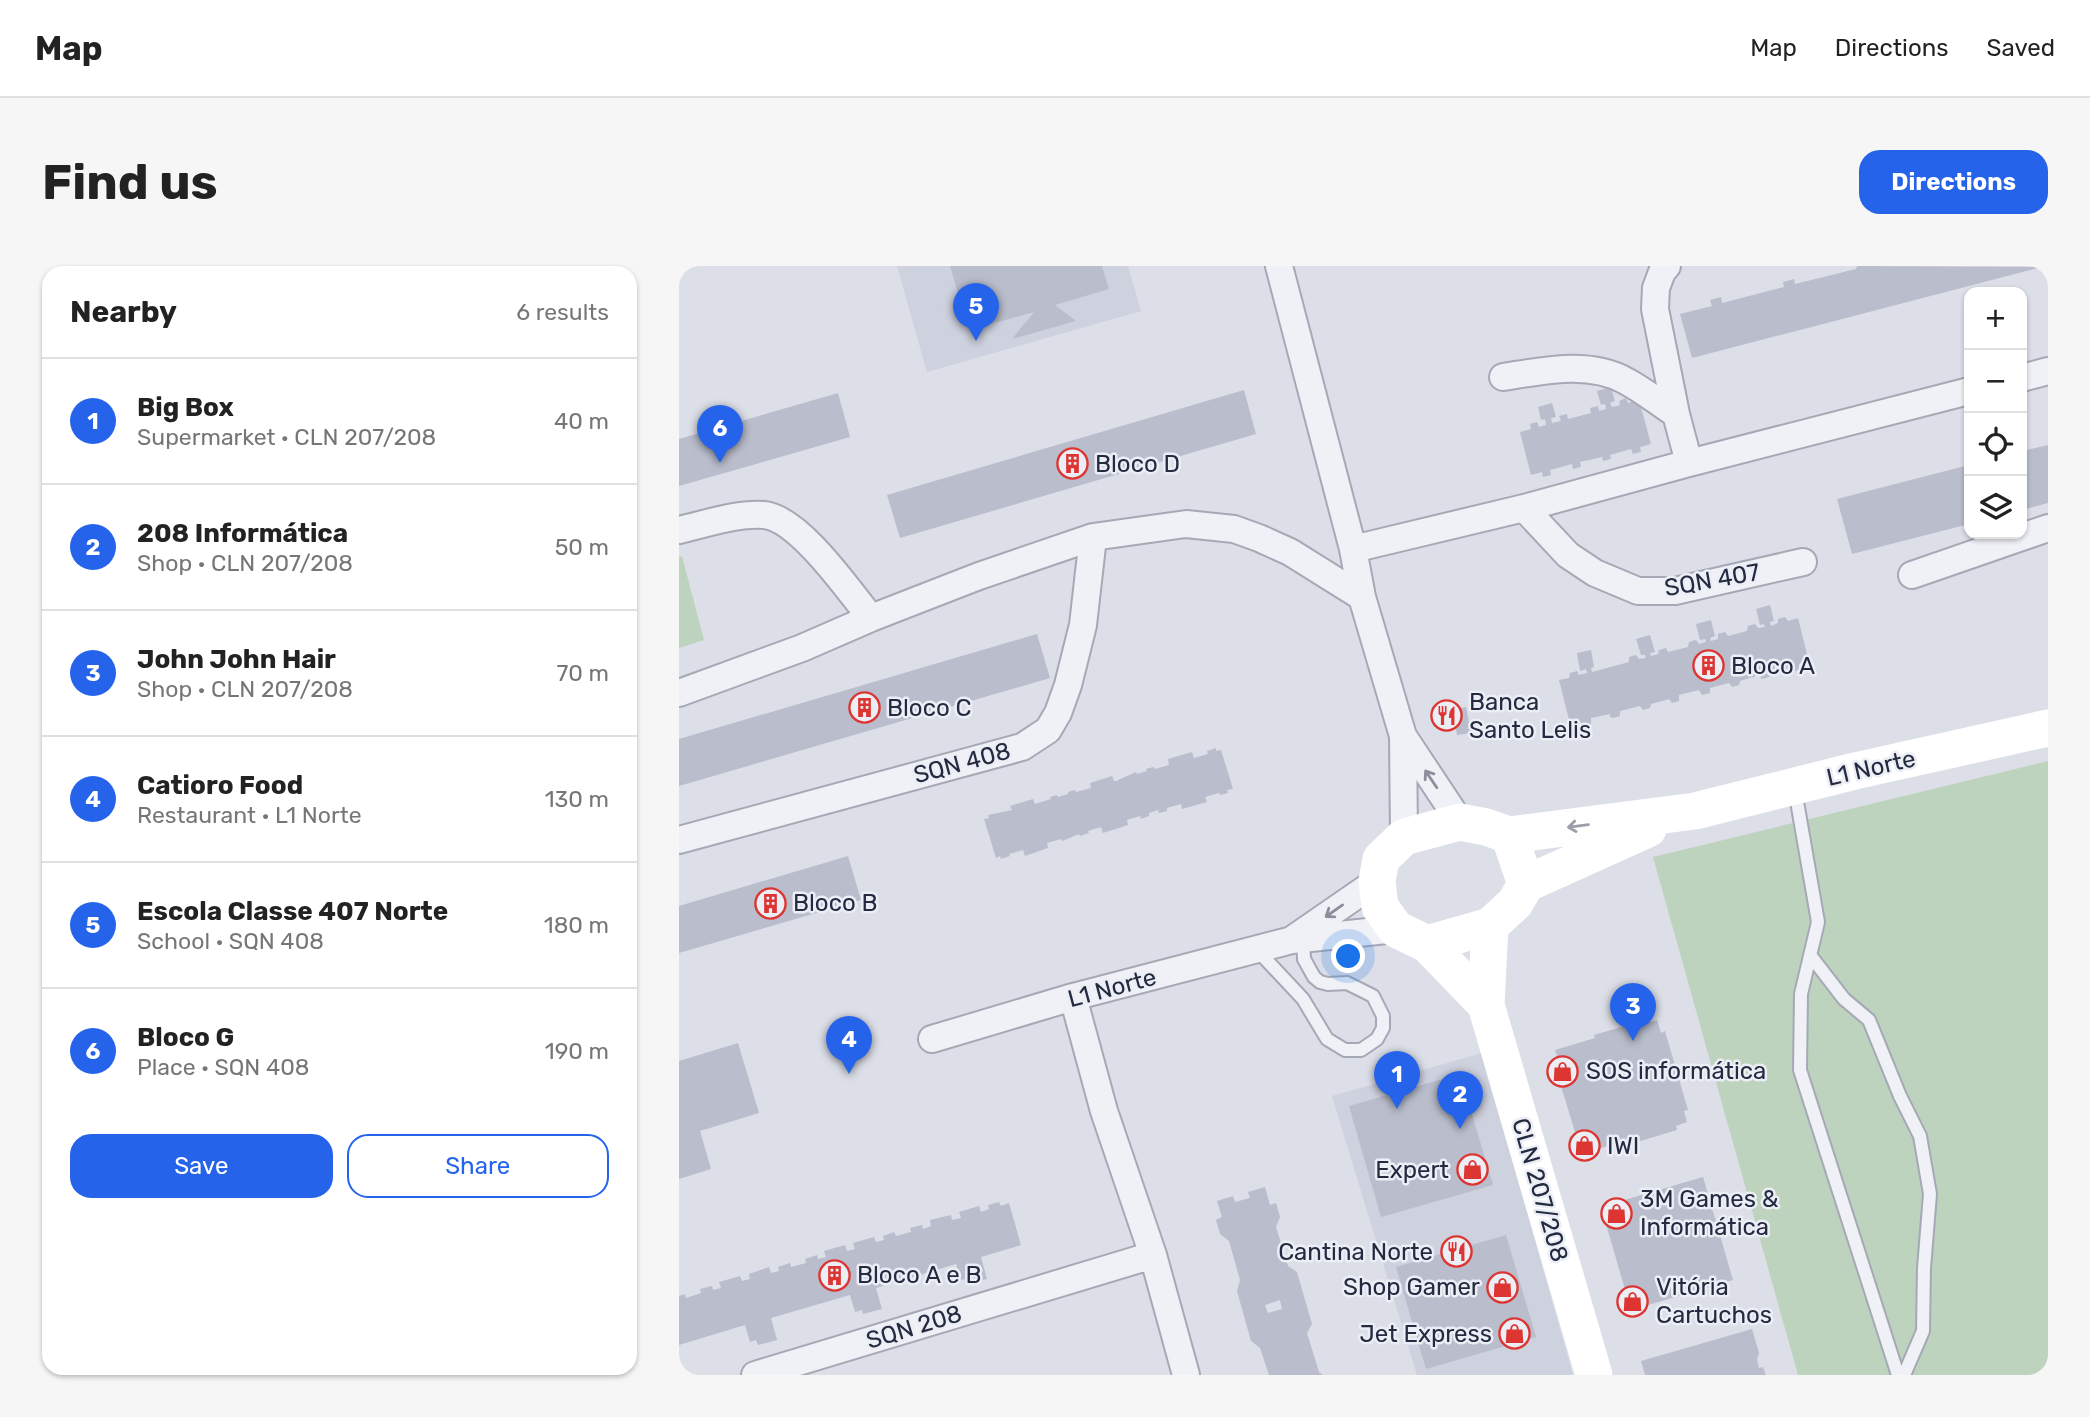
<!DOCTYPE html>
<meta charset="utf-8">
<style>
:root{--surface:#fff;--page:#f6f6f6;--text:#222;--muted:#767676;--line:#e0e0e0;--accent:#2563eb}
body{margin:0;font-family:Rubik,sans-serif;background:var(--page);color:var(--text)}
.controls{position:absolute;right:21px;top:21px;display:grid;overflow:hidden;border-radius:14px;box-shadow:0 2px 5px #0004}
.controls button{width:63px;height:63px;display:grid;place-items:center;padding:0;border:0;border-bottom:2px solid var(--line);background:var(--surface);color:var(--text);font:35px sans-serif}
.you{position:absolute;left:670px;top:691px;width:24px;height:24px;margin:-18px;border:5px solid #fff;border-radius:50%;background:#1a73e8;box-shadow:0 0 0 10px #1a73e833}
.badge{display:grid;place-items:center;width:46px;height:46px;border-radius:50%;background:var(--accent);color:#fff;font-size:23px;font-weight:700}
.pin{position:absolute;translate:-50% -58px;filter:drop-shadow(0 2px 4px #0008)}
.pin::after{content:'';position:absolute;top:37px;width:24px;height:21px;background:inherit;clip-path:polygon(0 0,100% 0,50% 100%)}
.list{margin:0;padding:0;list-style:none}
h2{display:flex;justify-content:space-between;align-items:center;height:91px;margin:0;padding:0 28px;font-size:30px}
h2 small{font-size:23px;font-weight:400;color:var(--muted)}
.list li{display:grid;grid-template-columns:46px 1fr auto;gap:21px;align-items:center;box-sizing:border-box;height:126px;padding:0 28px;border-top:2px solid var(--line)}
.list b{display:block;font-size:26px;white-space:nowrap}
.list p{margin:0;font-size:23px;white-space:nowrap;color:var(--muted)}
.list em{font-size:23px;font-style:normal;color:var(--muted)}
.actions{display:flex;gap:14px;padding:21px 28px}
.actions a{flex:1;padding:16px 0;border:2px solid var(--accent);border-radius:21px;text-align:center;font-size:24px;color:var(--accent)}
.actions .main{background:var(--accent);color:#fff}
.icon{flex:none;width:38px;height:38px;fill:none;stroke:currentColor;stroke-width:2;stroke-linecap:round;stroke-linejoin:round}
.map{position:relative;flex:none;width:1369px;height:1109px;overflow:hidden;border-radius:21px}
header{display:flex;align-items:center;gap:42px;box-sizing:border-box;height:98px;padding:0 35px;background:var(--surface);border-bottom:2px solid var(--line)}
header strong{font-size:33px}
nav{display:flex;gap:38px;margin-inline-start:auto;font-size:24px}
.intro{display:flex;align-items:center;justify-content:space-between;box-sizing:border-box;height:168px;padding:0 42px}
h1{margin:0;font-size:49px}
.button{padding:18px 32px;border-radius:21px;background:var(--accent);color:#fff;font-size:24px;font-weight:700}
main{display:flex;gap:42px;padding:0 42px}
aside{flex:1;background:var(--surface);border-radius:21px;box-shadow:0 2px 5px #0004}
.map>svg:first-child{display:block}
.built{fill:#ced1de}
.green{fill:#bed3bd}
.building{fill:#b9bdcc;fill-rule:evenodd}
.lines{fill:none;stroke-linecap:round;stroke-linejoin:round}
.lane-casing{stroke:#a5a9b6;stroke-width:16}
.street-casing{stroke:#a5a9b6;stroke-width:30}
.lane{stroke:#eff1f6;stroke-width:12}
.street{stroke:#eff1f6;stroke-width:26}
.secondary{stroke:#fff;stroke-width:37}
.oneway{stroke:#8a8e9b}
.oneway2{stroke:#9c9fa9}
.labels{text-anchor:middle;stroke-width:5;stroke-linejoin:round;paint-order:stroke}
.poi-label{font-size:24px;fill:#242a40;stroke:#eceef6;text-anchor:start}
.street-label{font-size:24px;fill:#242a40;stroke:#eceef6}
</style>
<header>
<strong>Map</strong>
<nav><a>Map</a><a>Directions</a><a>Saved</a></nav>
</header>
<div class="intro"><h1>Find us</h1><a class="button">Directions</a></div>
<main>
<aside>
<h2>Nearby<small>6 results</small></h2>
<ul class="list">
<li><span class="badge">1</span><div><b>Big Box</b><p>Supermarket · CLN 207/208</p></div><em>40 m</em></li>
<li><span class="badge">2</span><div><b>208 Informática</b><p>Shop · CLN 207/208</p></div><em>50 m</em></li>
<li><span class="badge">3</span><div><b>John John Hair</b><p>Shop · CLN 207/208</p></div><em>70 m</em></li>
<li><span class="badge">4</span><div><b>Catioro Food</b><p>Restaurant · L1 Norte</p></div><em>130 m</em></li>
<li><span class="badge">5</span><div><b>Escola Classe 407 Norte</b><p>School · SQN 408</p></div><em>180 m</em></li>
<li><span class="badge">6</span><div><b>Bloco G</b><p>Place · SQN 408</p></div><em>190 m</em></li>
</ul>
<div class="actions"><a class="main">Save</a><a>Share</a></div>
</aside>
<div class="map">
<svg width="1369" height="1109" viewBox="0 0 1369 1109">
<rect width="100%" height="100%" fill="#dcdfe8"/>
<path class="built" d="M218,0H449L462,45L248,106Z
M803,787L894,1109H738L653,830Z"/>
<path class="green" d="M3,290L25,374L0,382V291Z
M1369,495V1109H1119L974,591Z"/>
<path class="building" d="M271,0H423L430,23L376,39L397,55L333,73L355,46L290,64Z
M1178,0L1363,1L1013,92L1001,48L1033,40L1031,34L1042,31L1043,37L1105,21L1104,16L1115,13L1116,18L1177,3Z
M932,121L936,135L931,137L933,141L941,139L940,135L947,132L949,137L960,134L972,178L961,181L962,186L954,188L952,183L931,189L932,193L924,195L923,191L901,196L902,201L894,203L893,198L871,204L872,209L864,211L863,206L852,209L841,166L852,163L851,158L858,156L860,161L867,159L866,153L862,154L859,141L873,137L877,151L872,152L873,157L882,155L880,150L888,148L889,153L912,147L911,142L919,140L920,145L927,143L926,138L922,139L918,125Z
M565,124L577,168L221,272L208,229Z
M159,127L171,171L0,220V173Z
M1369,179V237L1343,244V185Z
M1290,199V258L1173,288L1158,233Z
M1091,339L1095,355L1091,356L1092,360L1099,357V353L1106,351L1109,355L1119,352L1130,396L1120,398V404L1112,406L1110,402L1091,407L1090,411L1083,413L1080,409L1061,415L1060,419L1053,421L1050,417L1031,422V427L1023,429L1020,424L1000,429V435L993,437L990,433L972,438L971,442L964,444L961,440L941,445V450L934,452L931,451V448L912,452V458L904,460L901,455L891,458L880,414L890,412L891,407L898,405L900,409L908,407L907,403L901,405L898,387L912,384L915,401L912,402L913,406L950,396V391L957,389L960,393L967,392L966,389H962L957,373L971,369L976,386L971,387L972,390L979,388L980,384L987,382L989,386L1009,381L1010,376L1017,374L1020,378L1027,376L1026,373L1021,374L1017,358L1032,354L1036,370L1031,372L1032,375L1039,373V368L1046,366L1049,370L1068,365L1069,360L1076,358L1079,362L1086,361L1085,358L1081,359L1077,343Z
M358,368L371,412L0,520V473Z
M787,441L792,467L778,469L776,458L771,459L768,445Z
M537,482V485L542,484L554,523L548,524L549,527L541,529L540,527L526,531L528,536L503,543L502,538L488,542V545L480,547L479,544L470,547V550L462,553L461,550L448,554L449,559L424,567L422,561L409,565L410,567L401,570L400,568L383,575L382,573L368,577L369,582L346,590L344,584L330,588L331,590L322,593L321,590L317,592L305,553L310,552L309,549L333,544L331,540L354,533L356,538L372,533L371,531L378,529L379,531L389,528V526L396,524L397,526L412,522L411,517L433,510L435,515H437L457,506L458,508L468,505L467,503L474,501L476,503L490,499L489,493L513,486L515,492L529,488L528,485Z
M169,590L182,634L0,687V640Z
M966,754L967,757L978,754L982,767L986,765L1009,844L1005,845L1008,856L997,860L998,864L948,879L947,874L907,887L904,875L899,876L875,797L880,796L876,784L916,772L915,769Z
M59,777L80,847L21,865L32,903L0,913V795Z
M781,808L814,919L702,951L670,840Z
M1024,911L1054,1014L952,1044L922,941Z
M586,921L591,939L597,937L601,951L597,961L609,1000L618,1006L633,1058L628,1067L640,1106L644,1109H590L581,1082L572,1075L558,1025L561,1014L550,975L541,968L537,954L543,951L538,935L554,930L556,936L571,932L569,926ZM601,1034L603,1043L589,1047L586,1039Z
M320,936L322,940L330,937L342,979L302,991L308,1013L289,1018L287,1013L282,1014L277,998L197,1022L203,1043L184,1048L183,1044L176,1046L171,1029L92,1052L98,1074L79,1079L77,1074L71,1076L66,1059L0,1079V1030L6,1028L7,1032L22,1027L21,1023L33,1020L34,1024L42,1022L40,1016L61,1010L63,1015L71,1013L70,1008L90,1001L92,1007L100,1005L99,1001L111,997L112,1001L127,997L126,993L138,989L139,993L147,991L145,985L166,979L168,985L176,983L174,977L195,971L197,976L205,974L204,970L215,966L217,970L232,966L231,962L243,959L244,963L252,960L251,954L272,949L273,954L282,952L280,946L300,940L302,946L310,943L309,939Z
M827,969L857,1071L747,1103L717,1001Z
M1073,1063L1080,1087L1078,1093L1080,1102L1084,1101L1087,1109H966L962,1095Z"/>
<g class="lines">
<defs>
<path id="lane" d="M1116,524L1139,656L1122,728L1121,804L1219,1109
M578,684L624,733L648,773L666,784H682L698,773L704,762V750L694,730L668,717L649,718L641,716L635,711L625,693L624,673
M1131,689L1165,733L1190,754L1221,830L1241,870L1251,928L1245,1002L1244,1065L1225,1109"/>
<path id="street" d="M600,0L674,283L683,331L724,470L725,571
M988,0L983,6L977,22L976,43L997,148L1010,197
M824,111C863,105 910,94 947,115C964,124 980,137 997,148
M1343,112L1369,105
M845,242L889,289L916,307L959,325H996L1124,296
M0,264C27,258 57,247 85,249C120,252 170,325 192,352
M674,283L845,242L1010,197L1290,125
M1233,309L1369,262
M0,427L123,382L192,352L300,310L414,271L507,258L555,263L580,272L611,286L683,331
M724,470L781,556
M0,574L343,481L369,464L379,447L389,419L404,359L414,271
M614,673L698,615
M394,731L425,845L474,989L507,1109
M253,773L394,731L613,674L717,663
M76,1109L474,989"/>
</defs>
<use href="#lane" class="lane-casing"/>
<use href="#street" class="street-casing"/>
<use href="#lane" class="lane"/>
<use href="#street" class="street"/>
<path class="secondary" d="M781,556L807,561L830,569L847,618L836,637L811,660L748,678L717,663L701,641L698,615L702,593L725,571Z
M830,569L1016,545L1176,505L1369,462
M847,618L969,563
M811,660L807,739L915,1109
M748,678L807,739"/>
</g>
<defs><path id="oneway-shaft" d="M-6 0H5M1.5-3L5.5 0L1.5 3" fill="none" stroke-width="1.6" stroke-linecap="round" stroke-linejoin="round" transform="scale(1.75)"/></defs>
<g class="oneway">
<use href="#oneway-shaft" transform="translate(752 513) rotate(-124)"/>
<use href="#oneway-shaft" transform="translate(655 645) rotate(145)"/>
</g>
<use class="oneway2" href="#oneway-shaft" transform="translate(899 560) rotate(173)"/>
<defs>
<symbol id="building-ring" viewBox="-11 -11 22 22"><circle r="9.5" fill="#eceef6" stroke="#dd3632" stroke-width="1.5"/><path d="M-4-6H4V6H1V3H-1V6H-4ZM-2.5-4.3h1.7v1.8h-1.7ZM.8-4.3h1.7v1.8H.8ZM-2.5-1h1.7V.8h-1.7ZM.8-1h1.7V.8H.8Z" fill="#dd3632"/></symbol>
<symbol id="restaurant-ring" viewBox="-11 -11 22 22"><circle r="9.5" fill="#eceef6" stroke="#dd3632" stroke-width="1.5"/><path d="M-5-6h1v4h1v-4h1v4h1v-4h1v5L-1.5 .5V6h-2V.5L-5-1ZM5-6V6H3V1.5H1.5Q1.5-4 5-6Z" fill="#dd3632"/></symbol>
<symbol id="shop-ring" viewBox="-11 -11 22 22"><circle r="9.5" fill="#eceef6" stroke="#dd3632" stroke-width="1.5"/><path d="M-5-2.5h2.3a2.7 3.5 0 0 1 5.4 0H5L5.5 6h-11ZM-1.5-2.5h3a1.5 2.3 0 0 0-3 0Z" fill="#dd3632"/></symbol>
</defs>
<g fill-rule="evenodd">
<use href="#building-ring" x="376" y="180" width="35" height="35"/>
<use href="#building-ring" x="1012" y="382" width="35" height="35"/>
<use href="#building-ring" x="168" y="424" width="35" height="35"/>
<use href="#restaurant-ring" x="750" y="432" width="35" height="35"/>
<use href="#building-ring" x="74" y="620" width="35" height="35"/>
<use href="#shop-ring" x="866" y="788" width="35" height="35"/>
<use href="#shop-ring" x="888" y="862" width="35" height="35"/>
<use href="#shop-ring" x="776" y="886" width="35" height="35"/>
<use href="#shop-ring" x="920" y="930" width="35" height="35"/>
<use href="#restaurant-ring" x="760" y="968" width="35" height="35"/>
<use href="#building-ring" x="138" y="992" width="35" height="35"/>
<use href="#shop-ring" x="806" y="1004" width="35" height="35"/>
<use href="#shop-ring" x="936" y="1018" width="35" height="35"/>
<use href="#shop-ring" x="818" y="1050" width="35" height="35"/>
</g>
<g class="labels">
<g class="poi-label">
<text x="416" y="206">Bloco D</text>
<text x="1052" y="408">Bloco A</text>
<text x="790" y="444">Banca<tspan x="790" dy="28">Santo Lelis</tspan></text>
<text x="208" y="450">Bloco C</text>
<text x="114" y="645">Bloco B</text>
<text x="907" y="813">SOS informática</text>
<text x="928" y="888">IWI</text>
<text x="770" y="912" text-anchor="end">Expert</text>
<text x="961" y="941">3M Games &amp;<tspan x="961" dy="28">Informática</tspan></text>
<text x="754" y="994" text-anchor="end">Cantina Norte</text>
<text x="178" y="1017">Bloco A e B</text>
<text x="801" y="1029" text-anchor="end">Shop Gamer</text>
<text x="977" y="1029">Vitória<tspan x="977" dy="28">Cartuchos</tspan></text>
<text x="813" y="1076" text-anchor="end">Jet Express</text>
</g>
<g class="street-label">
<text transform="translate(1033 314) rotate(-10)" y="8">SQN 407</text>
<text transform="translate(283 497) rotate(-15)" y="8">SQN 408</text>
<text transform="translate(1192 502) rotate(-13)" y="8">L1 Norte</text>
<text transform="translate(433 722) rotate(-15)" y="8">L1 Norte</text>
<text transform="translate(861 924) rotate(74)" y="8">CLN 207/208</text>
<text transform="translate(235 1061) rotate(-17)" y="8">SQN 208</text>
</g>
</g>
</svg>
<div class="controls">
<button>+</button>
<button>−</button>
<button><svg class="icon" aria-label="locate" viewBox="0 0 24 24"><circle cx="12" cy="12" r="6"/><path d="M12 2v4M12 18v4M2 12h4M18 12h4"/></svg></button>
<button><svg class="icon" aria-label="layers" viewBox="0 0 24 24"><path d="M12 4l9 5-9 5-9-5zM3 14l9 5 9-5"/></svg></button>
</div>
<div class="you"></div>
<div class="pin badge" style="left:718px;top:843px">1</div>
<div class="pin badge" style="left:781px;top:863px">2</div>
<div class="pin badge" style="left:954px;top:775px">3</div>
<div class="pin badge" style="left:170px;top:808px">4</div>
<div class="pin badge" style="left:297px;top:75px">5</div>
<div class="pin badge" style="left:41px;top:197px">6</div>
</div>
</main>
